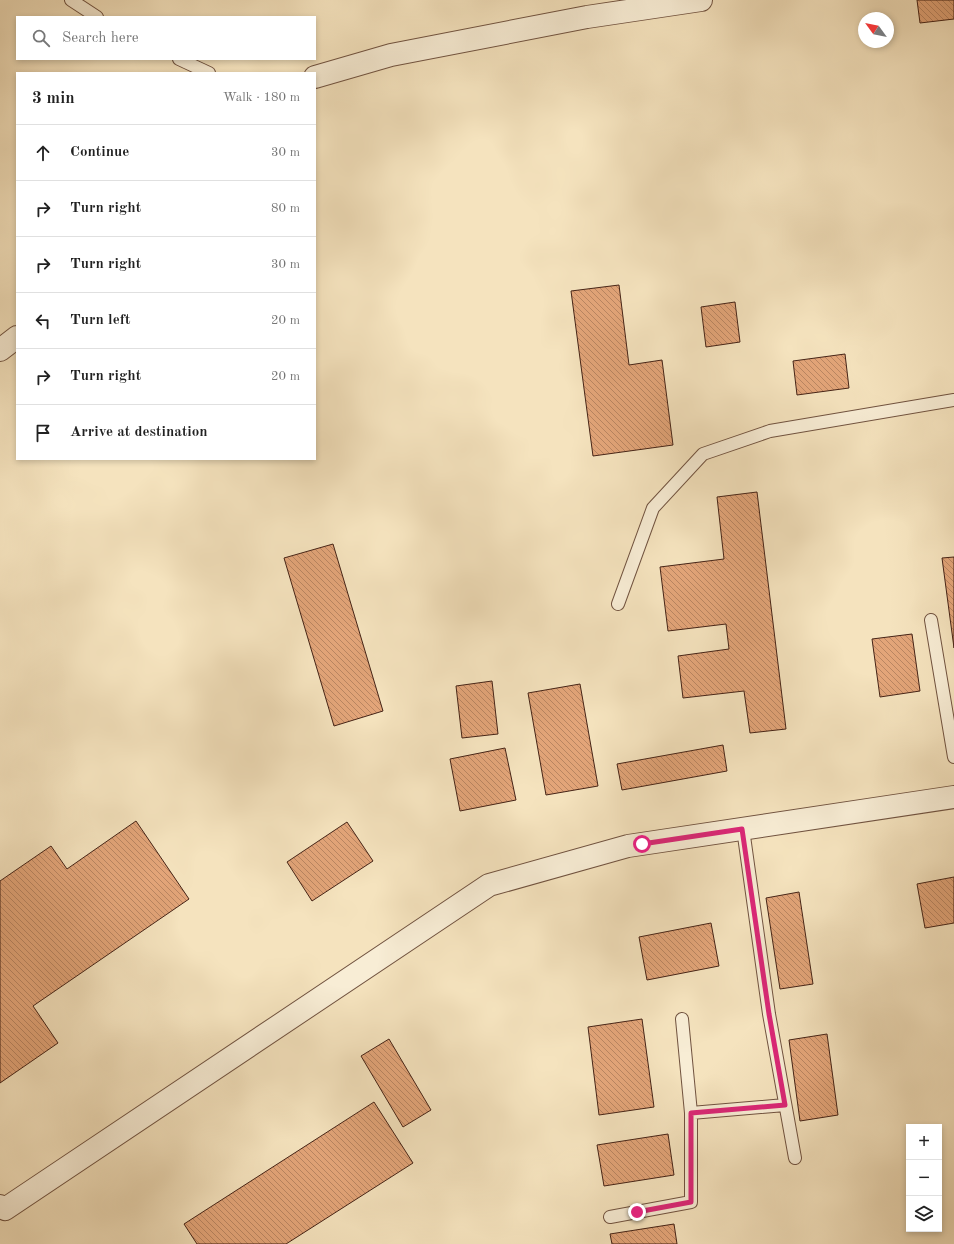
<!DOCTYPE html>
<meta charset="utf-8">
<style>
:root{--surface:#fff;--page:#f6f6f6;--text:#222;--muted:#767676;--line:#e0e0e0}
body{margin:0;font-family:"Old Standard TT",serif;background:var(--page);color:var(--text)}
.controls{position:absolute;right:12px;bottom:12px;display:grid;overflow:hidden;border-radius:0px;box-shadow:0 2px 6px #0003}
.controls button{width:36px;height:36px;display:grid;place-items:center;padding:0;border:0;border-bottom:1px solid var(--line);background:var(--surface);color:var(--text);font:20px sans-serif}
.compass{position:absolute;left:858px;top:12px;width:36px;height:36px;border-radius:50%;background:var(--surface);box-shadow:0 2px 6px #0003;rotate:303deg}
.stop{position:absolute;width:12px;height:12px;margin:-9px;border:3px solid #db2777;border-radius:50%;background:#fff}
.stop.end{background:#db2777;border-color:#fff;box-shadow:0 1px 4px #0008}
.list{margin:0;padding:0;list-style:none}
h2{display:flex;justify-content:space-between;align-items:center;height:52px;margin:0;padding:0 16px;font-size:17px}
h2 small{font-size:13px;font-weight:400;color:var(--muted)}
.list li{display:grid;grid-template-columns:26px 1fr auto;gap:12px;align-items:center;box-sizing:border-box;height:56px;padding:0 16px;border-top:1px solid var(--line)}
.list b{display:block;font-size:15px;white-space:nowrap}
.list em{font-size:13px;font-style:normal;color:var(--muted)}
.icon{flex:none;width:22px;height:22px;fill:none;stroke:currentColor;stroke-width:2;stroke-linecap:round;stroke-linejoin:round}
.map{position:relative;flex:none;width:954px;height:1244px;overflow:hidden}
.search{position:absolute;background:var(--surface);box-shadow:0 2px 6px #0003;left:16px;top:16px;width:300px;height:44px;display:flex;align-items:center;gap:10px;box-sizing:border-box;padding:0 14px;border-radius:0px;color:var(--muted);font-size:15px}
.panel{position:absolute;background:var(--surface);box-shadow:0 2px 6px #0003;left:16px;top:72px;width:300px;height:388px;border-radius:0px}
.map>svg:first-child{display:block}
.building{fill:url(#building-back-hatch);stroke:#452316}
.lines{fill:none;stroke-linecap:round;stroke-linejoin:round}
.lane-casing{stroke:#715340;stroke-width:14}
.street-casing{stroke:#715340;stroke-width:24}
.lane{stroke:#f8edd5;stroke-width:12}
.street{stroke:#f8edd5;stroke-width:22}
.route{stroke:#db2777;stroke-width:5}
</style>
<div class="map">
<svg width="954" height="1244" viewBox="0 0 954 1244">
<defs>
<pattern id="building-back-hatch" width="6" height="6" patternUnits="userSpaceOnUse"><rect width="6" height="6" fill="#e3a579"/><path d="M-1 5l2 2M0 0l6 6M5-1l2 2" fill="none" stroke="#ba8662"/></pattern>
</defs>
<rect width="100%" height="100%" fill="#f5e3be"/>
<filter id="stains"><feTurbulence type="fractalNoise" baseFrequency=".005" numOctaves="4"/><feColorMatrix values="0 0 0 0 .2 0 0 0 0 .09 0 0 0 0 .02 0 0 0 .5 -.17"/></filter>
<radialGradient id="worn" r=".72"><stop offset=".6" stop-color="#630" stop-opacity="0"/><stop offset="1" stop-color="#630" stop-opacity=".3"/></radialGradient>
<path class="building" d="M917,0H954V19L920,23Z
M619,285L629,365L662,360L673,445L593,456L571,291Z
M735,302L740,342L706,347L701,307Z
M845,354L849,388L797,395L793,361Z
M757,492L786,729L750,733L744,691L683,698L678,656L729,649L726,624L668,631L660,567L724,559L717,497Z
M333,544L383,711L334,726L284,558Z
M954,557V648L942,558Z
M912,634L920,691L880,697L872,639Z
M492,681L498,734L462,738L456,686Z
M580,684L598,786L546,795L528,693Z
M723,745L727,771L622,790L617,764Z
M505,748L516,800L460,811L450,759Z
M136,821L189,899L33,1006L58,1043L0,1083V881L51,846L67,869Z
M347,822L373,861L312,901L287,862Z
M954,877V923L925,928L917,884Z
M799,892L813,984L780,989L766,898Z
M711,923L719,966L647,980L639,937Z
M642,1019L654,1107L599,1115L588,1027Z
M827,1034L838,1115L800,1121L789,1040Z
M389,1039L431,1110L403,1127L361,1056Z
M374,1102L413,1163L286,1244H197L184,1224Z
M668,1134L674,1175L604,1186L597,1145Z
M674,1224L677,1244H612L610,1234Z"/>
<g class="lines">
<defs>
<path id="lane" d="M71,0L97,17
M179,59L209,73
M618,604L653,508L703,454L770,431L954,400
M931,620L954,757
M743,829L769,1014L795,1158
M682,1019L691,1113L785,1105
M610,1217L691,1202V1113"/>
<path id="street" d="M315,77L391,55L587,17L701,0
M0,350L17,337
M0,1206L5,1209L489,885L628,846L954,797"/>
</defs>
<use href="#lane" class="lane-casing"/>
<use href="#street" class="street-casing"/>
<use href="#lane" class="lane"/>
<use href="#street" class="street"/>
</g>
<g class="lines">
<path class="route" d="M637,1212L691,1202V1113L785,1105L769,1014L742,829L642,844"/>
</g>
<rect width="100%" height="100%" filter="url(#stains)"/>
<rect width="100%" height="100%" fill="url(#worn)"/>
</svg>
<div class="controls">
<button>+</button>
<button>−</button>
<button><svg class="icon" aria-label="layers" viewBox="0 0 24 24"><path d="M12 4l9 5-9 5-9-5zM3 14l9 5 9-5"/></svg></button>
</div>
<svg class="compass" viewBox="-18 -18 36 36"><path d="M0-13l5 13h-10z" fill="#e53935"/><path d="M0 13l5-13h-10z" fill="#767676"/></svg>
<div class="stop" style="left:642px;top:844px"></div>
<div class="stop end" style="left:637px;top:1212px"></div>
<div class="search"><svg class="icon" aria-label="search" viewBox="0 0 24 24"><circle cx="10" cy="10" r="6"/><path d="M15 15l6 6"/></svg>Search here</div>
<section class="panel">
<h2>3 min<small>Walk · 180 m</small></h2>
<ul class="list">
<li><svg class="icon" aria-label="ahead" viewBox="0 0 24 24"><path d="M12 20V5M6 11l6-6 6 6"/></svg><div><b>Continue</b></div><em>30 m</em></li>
<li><svg class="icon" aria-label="right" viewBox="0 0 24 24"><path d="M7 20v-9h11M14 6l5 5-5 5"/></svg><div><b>Turn right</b></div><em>80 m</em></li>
<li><svg class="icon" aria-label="right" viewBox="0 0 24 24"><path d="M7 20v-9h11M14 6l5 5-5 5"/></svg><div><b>Turn right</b></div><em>30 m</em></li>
<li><svg class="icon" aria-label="left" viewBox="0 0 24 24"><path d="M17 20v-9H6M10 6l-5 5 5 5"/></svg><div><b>Turn left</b></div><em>20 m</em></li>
<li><svg class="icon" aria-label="right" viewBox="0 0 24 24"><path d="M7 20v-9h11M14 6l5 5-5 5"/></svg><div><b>Turn right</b></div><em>20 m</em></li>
<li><svg class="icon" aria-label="arrive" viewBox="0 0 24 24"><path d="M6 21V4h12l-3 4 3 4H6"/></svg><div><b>Arrive at destination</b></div></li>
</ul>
</section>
</div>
